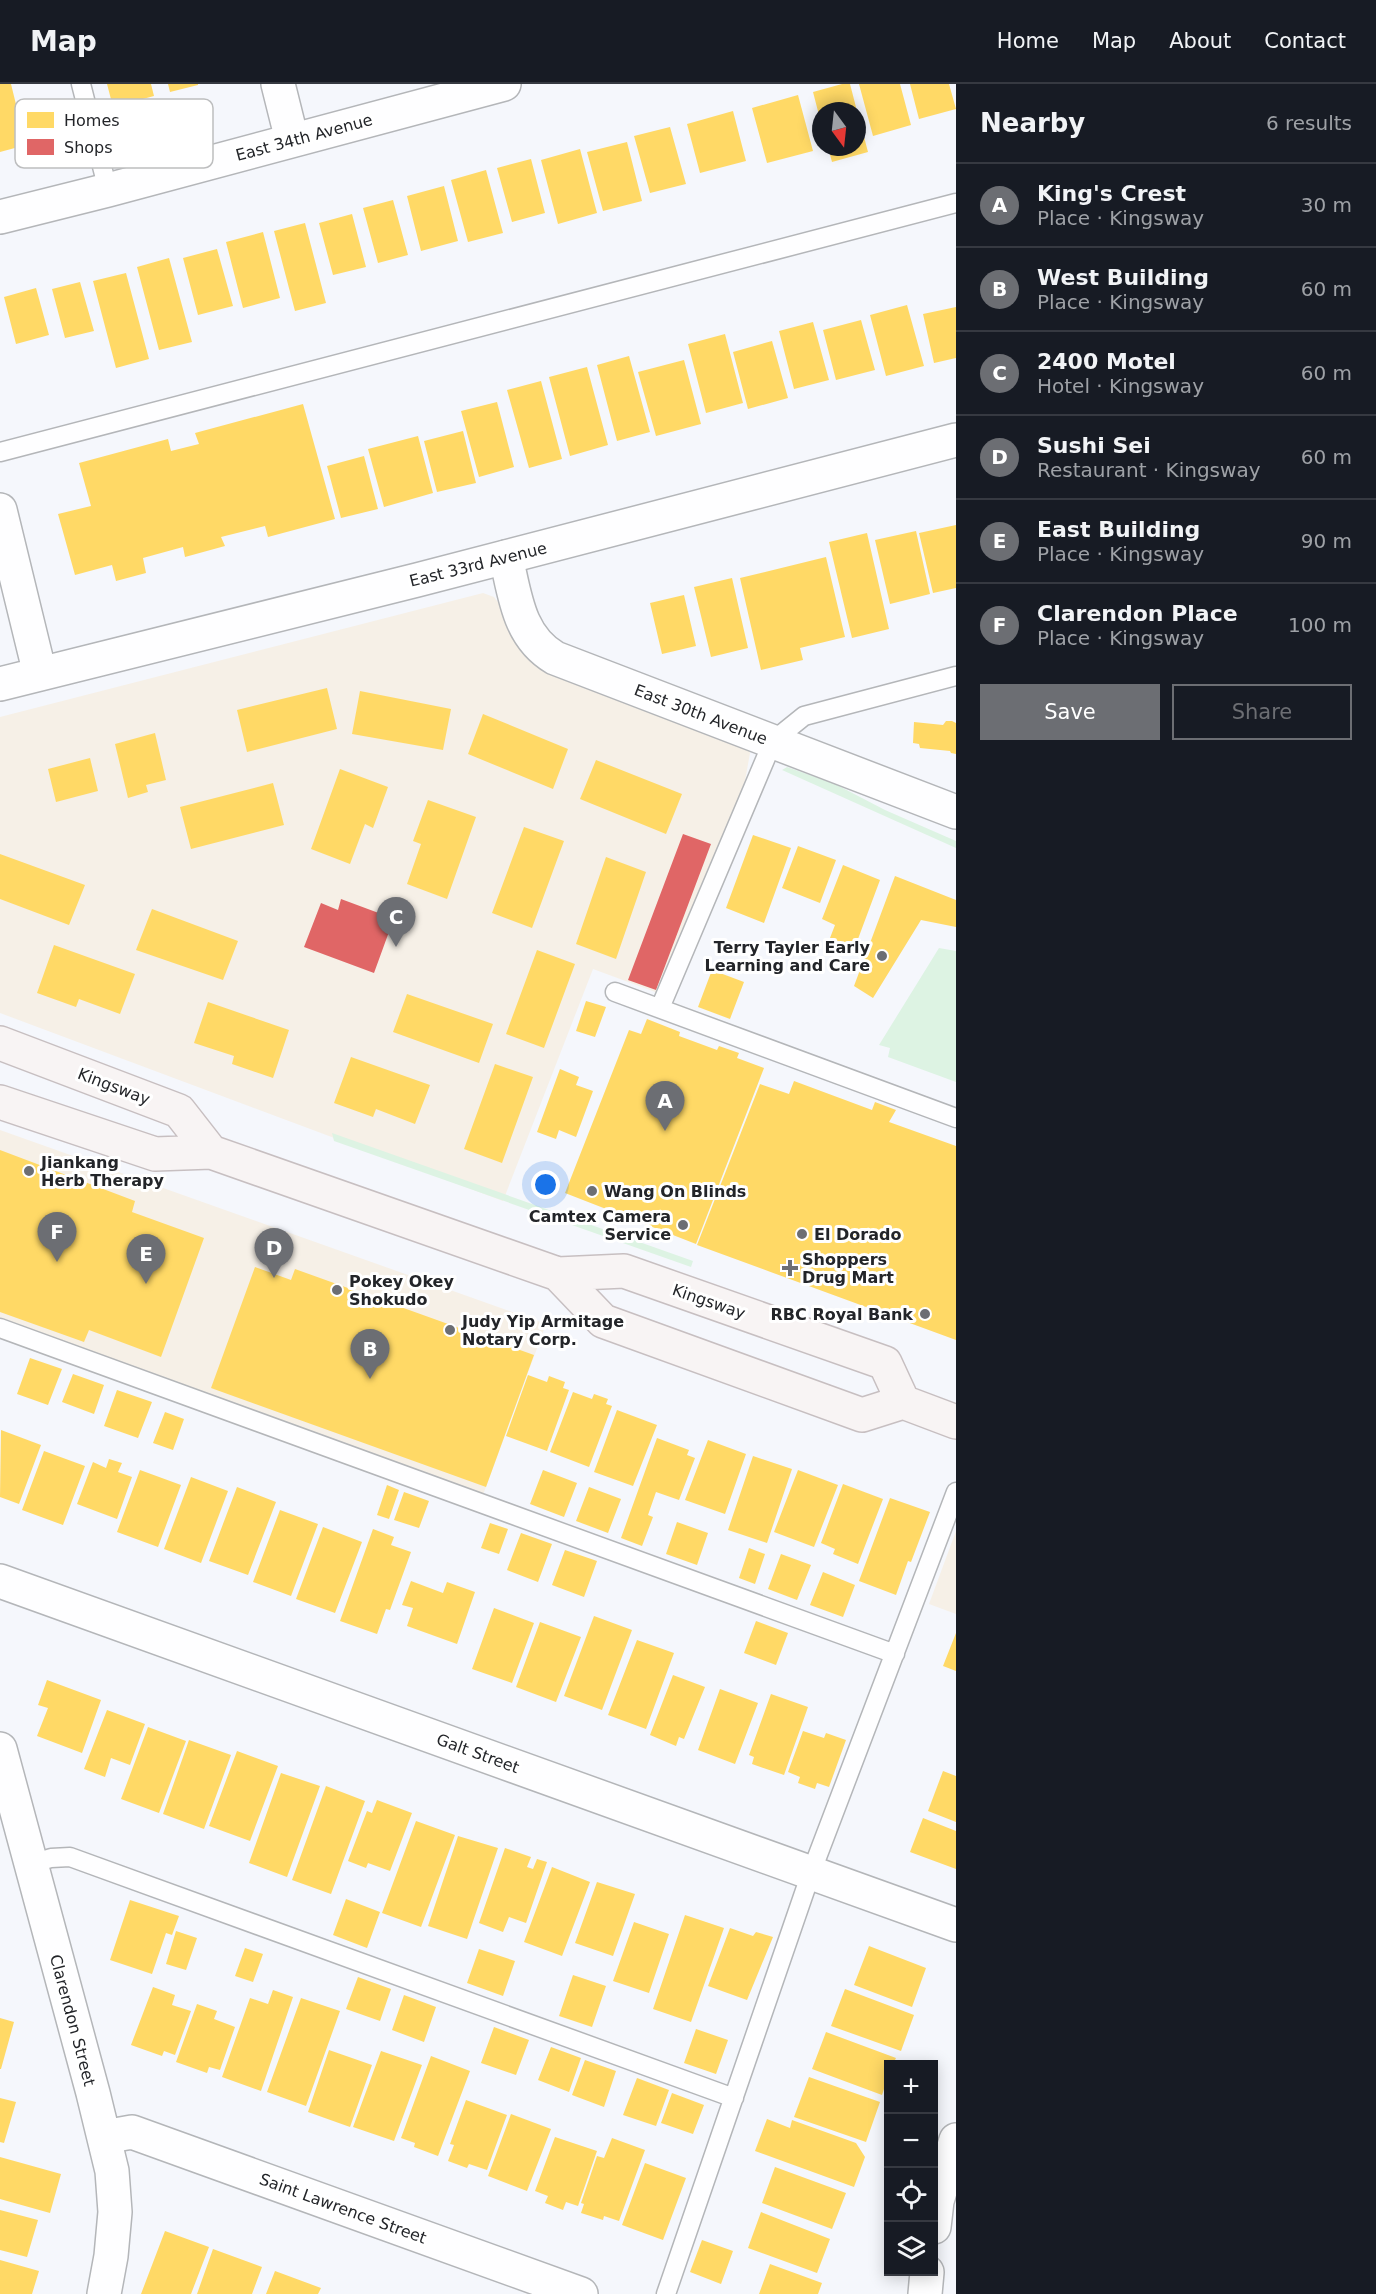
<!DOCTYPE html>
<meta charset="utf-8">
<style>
:root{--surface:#171b24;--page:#242831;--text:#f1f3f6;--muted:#9ea1a6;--line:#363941;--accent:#6c6e73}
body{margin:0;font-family:"DejaVu Sans",sans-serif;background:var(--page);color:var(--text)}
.controls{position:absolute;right:18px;bottom:18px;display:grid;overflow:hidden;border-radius:0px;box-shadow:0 3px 15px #0003}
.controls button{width:54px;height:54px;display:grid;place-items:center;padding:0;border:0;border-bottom:2px solid var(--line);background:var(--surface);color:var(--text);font:30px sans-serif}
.compass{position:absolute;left:812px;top:18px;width:54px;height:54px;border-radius:50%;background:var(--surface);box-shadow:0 3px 15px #0003;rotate:165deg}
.you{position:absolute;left:546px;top:1101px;width:21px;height:21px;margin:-15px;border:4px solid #fff;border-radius:50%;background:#1a73e8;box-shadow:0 0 0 9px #1a73e833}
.badge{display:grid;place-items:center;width:39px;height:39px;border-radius:50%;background:var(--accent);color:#fff;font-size:20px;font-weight:700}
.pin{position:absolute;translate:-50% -50px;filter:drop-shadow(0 2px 3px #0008)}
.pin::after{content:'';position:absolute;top:32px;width:21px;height:18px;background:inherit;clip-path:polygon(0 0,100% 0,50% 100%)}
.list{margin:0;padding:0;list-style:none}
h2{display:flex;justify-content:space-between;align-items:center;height:78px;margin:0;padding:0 24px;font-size:26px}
h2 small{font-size:20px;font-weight:400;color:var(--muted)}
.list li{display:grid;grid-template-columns:39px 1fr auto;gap:18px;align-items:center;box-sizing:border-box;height:84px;padding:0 24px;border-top:2px solid var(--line)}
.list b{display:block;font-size:22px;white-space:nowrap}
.list p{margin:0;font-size:20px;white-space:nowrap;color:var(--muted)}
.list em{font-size:20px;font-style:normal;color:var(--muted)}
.actions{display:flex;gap:12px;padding:18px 24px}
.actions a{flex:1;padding:14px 0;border:2px solid var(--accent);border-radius:0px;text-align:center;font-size:21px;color:var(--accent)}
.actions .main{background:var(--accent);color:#fff}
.icon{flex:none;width:33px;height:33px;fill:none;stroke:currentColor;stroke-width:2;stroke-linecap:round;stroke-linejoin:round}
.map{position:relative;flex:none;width:956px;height:2210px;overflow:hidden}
header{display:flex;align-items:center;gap:36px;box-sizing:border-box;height:84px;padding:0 30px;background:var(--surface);border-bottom:2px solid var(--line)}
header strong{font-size:28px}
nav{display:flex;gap:33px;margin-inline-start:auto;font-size:21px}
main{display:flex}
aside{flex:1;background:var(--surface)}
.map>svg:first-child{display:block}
.commercial{fill:#f6f0e7}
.green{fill:#ddf3e3}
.homes{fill:#ffd966}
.shops{fill:#e06666}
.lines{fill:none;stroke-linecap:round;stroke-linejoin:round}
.lane-casing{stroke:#b4b6b9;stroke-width:21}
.street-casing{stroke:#b4b6b9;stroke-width:36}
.secondary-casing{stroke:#b4b6b9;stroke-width:36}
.primary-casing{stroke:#c7bfc1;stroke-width:36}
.lane{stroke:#fefeff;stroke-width:18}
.street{stroke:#fefeff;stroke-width:33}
.secondary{stroke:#fefeff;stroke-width:33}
.primary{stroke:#f8f4f4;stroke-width:33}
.poi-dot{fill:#6c6e73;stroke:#fff;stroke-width:2}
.labels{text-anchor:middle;stroke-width:6;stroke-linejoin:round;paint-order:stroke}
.street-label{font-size:16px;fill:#232529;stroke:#fff}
.poi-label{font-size:16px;font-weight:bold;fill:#232529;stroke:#fff;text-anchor:start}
.key{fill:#fff;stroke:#bdbebf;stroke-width:1.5}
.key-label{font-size:16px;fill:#232529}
</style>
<header>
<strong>Map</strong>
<nav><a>Home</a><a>Map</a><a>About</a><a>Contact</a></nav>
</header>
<main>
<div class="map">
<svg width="956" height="2210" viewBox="0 0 956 2210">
<rect width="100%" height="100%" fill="#f5f7fc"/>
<path class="commercial" d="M483,509L494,513L506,528L749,666L750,669L745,697L658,909L593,885L503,1117L0,929V633Z
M0,1046L546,1240L480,1419L0,1244Z
M956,1447V1530L929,1520Z"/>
<path class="green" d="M787,683L835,700L885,726L956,757V764L782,686Z
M939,864L956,867V998L888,973L890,964L879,961Z
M332,1049L693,1177L691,1183L334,1057Z"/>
<path class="homes" d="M0,0H11L26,61L0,68Z
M107,0H151L154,12L113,23Z
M168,0H198V1L170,8Z
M842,0H850L857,27H821L820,35L813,8Z
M859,0H900L911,41L873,52Z
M910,0H949L956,25L919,35Z
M798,11L813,67L767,79L752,24Z
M733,27L746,77L700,89L687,40Z
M858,30L868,68L832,78L828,63H857Z
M670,43L686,100L650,109L634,52Z
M627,58L642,117L603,127L587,68Z
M580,65L597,129L558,140L541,76Z
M531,75L545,129L512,138L497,84Z
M486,86L503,149L468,158L451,96Z
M444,102L458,157L421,167L407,112Z
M393,116L408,171L378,179L363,124Z
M352,130L366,183L333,191L319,139Z
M305,139L326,219L295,227L274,147Z
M263,148L280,214L243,224L226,158Z
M217,165L233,222L198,231L183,174Z
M169,174L192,258L159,266L137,183Z
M126,189L149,275L116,284L93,197Z
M80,198L94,247L65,254L52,205Z
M36,204L49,251L16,260L4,213Z
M907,221L924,282L886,292L870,231Z
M956,223V274L934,279L923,230Z
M861,236L875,286L836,296L823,246Z
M813,238L829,296L794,305L779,247Z
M725,250L743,319L706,329L688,260Z
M772,257L788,314L748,325L733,268Z
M629,272L650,348L617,357L597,281Z
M684,276L701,340L656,352L638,288Z
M587,283L608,361L570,372L549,293Z
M541,297L562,375L529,384L507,306Z
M497,318L514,383L479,393L461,327Z
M303,320L335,435L268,453L265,442L221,453L225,462L185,473L183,463L143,474L146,489L116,497L112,481L75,491L58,430L91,422L79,379L168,355L171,367L199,360L195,349Z
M463,347L476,399L437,408L424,357Z
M418,352L433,409L384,423L368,365Z
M364,372L378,425L341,434L327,382Z
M956,441V504L933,509L919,449Z
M916,447L930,510L890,520L875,456Z
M867,449L889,545L852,554L829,458Z
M826,473L845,553L800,564L803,576L761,586L740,494Z
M732,494L748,564L711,573L694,503Z
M684,511L696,562L662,570L650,519Z
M327,604L337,645L247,668L237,626Z
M360,607L451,625L443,666L352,650Z
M483,630L568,665L553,705L468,670Z
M946,637H952L956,639V670L951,669L950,667L920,664L919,660L913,659L914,638L943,641Z
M155,649L166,696L146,701L148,708L128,714L115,660Z
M90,674L98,707L56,718L48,685Z
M596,676L682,710L666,750L580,715Z
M340,685L388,703L373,744L365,740L350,780L311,765Z
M273,699L284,741L191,765L180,723Z
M428,716L476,733L447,815L407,800L421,760L413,757Z
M524,743L564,757L532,844L492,829Z
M753,751L791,764L764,839L726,824Z
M798,762L836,776L820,819L782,804Z
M0,770L85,801L69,841L0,815Z
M606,773L646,788L616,875L576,860Z
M843,781L880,796L855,863L830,854L835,841L822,835Z
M895,792L956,816V843L921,836L873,914L854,902Z
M152,825L238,857L223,896L136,866Z
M54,861L135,890L120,930L79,915L76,923L37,909Z
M537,866L575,880L544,964L506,950Z
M712,886L744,898L730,935L698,923Z
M407,910L493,940L479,979L393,948Z
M586,917L606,923L595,953L576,947Z
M208,918L289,946L273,994L232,980L234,972L194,959Z
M647,935L680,948L679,952L717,966L719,962L739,969L737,974L764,984L696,1160L565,1109L629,946L641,950Z
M351,973L430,1001L415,1040L376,1025L373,1033L334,1019Z
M495,980L533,993L502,1079L464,1065Z
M560,985L579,993L576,1001L593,1007L576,1053L559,1046L556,1055L537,1048Z
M794,997L872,1026L875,1018L896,1026L889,1038L956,1062V1256L697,1161L760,1000L789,1010Z
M0,1066L135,1117L132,1128L204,1154L161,1273L89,1246L84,1258L0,1228Z
M255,1183L291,1196L295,1185L534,1271L486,1403L211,1304Z
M30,1274L62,1285L48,1321L17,1310Z
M73,1290L104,1301L94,1330L62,1318Z
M528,1291L547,1298L549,1292L565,1298L563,1304L569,1306L547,1367L506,1352Z
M117,1306L152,1318L138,1354L104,1342Z
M573,1308L592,1315L594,1310L608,1315L606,1320L612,1322L589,1383L550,1368Z
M617,1326L657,1341L633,1402L594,1388Z
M165,1328L184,1335L173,1366L153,1359Z
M1,1346L41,1361L19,1420L0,1413Z
M657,1354L689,1366L687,1371L695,1374L679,1416L656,1408L648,1431L653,1433L642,1462L621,1454Z
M708,1356L746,1370L725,1430L685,1416Z
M44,1367L85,1382L63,1441L22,1426Z
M753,1372L792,1385L767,1459L728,1446Z
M109,1375L122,1379L118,1388L132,1393L117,1435L77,1420L93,1378L106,1384Z
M140,1386L181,1401L158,1463L117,1448Z
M543,1386L577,1399L564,1433L530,1420Z
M798,1386L838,1401L814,1463L774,1448Z
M191,1393L228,1407L201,1479L164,1465Z
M843,1400L883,1415L858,1480L833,1470L835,1465L821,1459Z
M387,1401L399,1406L389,1435L377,1431Z
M237,1403L276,1418L248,1491L209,1477Z
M589,1403L621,1415L608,1449L576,1437Z
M404,1408L429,1417L419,1444L394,1436Z
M890,1414L930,1428L911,1478L908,1477L896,1511L859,1497Z
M280,1426L318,1440L291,1512L253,1498Z
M677,1438L708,1449L697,1481L666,1470Z
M490,1439L508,1445L499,1470L481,1464Z
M323,1443L362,1458L335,1529L296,1515Z
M373,1445L394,1453L391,1461L411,1468L390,1526L386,1525L377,1550L340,1537Z
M521,1449L552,1460L538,1498L507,1486Z
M749,1464L765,1470L755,1500L739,1494Z
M565,1466L597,1477L584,1513L552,1501Z
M781,1470L811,1481L797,1516L768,1505Z
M823,1488L855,1501L843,1533L810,1521Z
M411,1497L443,1509L447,1498L475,1508L457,1560L407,1542L413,1524L402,1521Z
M494,1524L534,1539L512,1599L472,1585Z
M594,1532L632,1546L602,1626L564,1612Z
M756,1537L788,1549L776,1581L744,1569Z
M540,1538L581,1553L556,1618L516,1603Z
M956,1549V1587L943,1582Z
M637,1556L674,1569L646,1645L608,1631Z
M673,1591L705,1603L684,1655L679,1653L676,1662L650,1651Z
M47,1596L101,1616L82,1669L37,1652L48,1624L38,1621Z
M720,1605L758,1619L735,1680L698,1666Z
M771,1610L808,1623L784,1691L752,1680L754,1673L749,1671Z
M107,1626L145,1640L130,1681L111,1674L105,1693L84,1685Z
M148,1643L186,1657L159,1729L121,1715Z
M803,1647L824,1654L826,1649L846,1656L829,1703L817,1699L815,1705L798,1699L800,1693L788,1688Z
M189,1656L231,1671L204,1745L163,1730Z
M237,1667L278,1682L250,1757L209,1742Z
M943,1687L956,1692V1738L928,1727Z
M281,1689L320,1702L287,1793L249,1779Z
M326,1702L365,1717L331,1810L292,1796Z
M377,1716L412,1729L390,1787L368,1779L366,1784L348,1777L367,1727L372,1729Z
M923,1734L956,1747V1785L910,1768Z
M416,1737L455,1751L421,1843L382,1829Z
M458,1752L498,1764L467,1855L428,1842Z
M505,1764L531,1773L527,1783L533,1785L537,1775L547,1778L526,1839L509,1833L503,1848L479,1839Z
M552,1783L590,1798L562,1872L524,1858Z
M597,1798L635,1810L613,1872L575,1859Z
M346,1815L380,1828L367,1864L333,1851Z
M130,1816L179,1832L172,1851L166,1849L152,1890L110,1876Z
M685,1831L724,1844L691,1938L653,1925Z
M634,1838L669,1850L649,1909L613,1897Z
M730,1844L753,1852L756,1848L773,1853L747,1916L708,1902Z
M176,1847L197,1854L186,1886L166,1880Z
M869,1862L926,1884L912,1923L854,1901Z
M245,1864L263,1870L253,1898L235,1892Z
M479,1865L515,1877L503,1912L467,1899Z
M573,1891L606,1902L592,1943L559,1932Z
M358,1893L391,1905L380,1937L346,1925Z
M153,1903L175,1911L172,1921L191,1927L175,1971L164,1967L162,1972L131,1961Z
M845,1905L914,1931L901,1967L831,1942Z
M273,1906L293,1913L261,2007L222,1993L250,1914L268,1920Z
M404,1911L436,1923L424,1958L392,1946Z
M301,1914L340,1927L306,2022L267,2008Z
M197,1920L217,1927L214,1935L235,1943L220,1986L209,1983L207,1989L176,1978Z
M0,1934L14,1938L1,1985H0Z
M494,1943L529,1956L516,1991L481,1979Z
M696,1945L728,1956L716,1990L684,1979Z
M826,1948L896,1974L893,1980H888V1993L882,2011L812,1985Z
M551,1963L581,1974L569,2008L538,1996Z
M329,1966L372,1981L350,2043L308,2028Z
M381,1967L422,1981L394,2057L353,2043Z
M431,1972L470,1987L438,2072L414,2063L415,2059L401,2054Z
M585,1976L616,1987L604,2023L572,2011Z
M809,1993L880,2018L866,2058L794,2033Z
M637,1994L669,2006L656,2042L623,2031Z
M672,2009L704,2021L693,2050L661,2039Z
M0,2014L16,2018L4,2059L0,2058Z
M466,2016L507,2031L487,2086L469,2080L467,2084L448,2077L454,2061L450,2060Z
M511,2030L551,2045L527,2107L488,2092Z
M767,2035L790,2044L792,2036L856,2059L865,2073L854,2103L755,2067Z
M555,2053L597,2067L578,2122L566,2118L563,2126L545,2119L548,2112L535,2107Z
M612,2054L645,2066L619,2137L604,2132L603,2136L581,2129L584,2120L581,2119L597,2072L604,2074Z
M0,2073L61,2090L50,2129L0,2115Z
M645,2079L686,2094L663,2156L622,2141Z
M775,2083L846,2109L832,2145L762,2119Z
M0,2126L38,2136L27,2173L0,2166Z
M761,2128L830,2155L817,2189L748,2164Z
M165,2147L209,2163L191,2210H141Z
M702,2156L733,2167L721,2200L690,2188Z
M213,2165L262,2183L252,2210H197Z
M0,2176L39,2187L32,2210H0Z
M770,2180L822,2199L818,2210H759Z
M275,2187L321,2204L318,2210H266Z"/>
<path class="shops" d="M683,750L711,760L656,906L628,896Z
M341,815L384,831L379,840L390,845L374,889L304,863L321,819L338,826Z"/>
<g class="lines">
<defs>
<path id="lane" d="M81,0L108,106
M0,368L956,119
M615,908L956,1034
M660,924L773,657L804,632L956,592
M0,1244L895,1570
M31,1780L51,1774L70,1773L734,2014
M666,2210L811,1789L956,1408"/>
<path id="street" d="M278,0L292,56
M0,133L108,106L504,0
M506,473C515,511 518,552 555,574L956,728
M0,1497L956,1841
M0,1665L93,2009L112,2087L115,2128L111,2172L104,2210
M104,2053L132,2048L581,2210"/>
<path id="secondary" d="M0,426L40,590
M0,600L417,496L956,356
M934,2143L937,2117L956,2056
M925,2210L927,2188"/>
<path id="primary" d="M0,959L179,1027L211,1068
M0,1018L155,1070L211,1068L558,1190L624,1187L885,1279L903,1318
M558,1190L603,1237L862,1331L903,1318L956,1338"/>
</defs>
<use href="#lane" class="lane-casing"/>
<use href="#street" class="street-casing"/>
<use href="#secondary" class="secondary-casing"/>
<use href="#primary" class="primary-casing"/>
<use href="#lane" class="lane"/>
<use href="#street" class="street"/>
<use href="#secondary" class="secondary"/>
<use href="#primary" class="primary"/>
</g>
<g class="poi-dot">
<circle cx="882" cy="872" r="6"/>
<circle cx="29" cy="1087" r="6"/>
<circle cx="592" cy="1107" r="6"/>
<circle cx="683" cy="1141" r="6"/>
<circle cx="802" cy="1150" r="6"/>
<path d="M787 1175h6v6h6v6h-6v6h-6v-6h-6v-6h6z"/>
<circle cx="337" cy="1206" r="6"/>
<circle cx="925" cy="1230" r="6"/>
<circle cx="450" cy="1246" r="6"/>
</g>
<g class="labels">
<g class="street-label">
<text transform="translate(304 53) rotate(-15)" y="6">East 34th Avenue</text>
<text transform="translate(478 480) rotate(-14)" y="6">East 33rd Avenue</text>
<text transform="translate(701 630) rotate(21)" y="6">East 30th Avenue</text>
<text transform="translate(114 1002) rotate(21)" y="6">Kingsway</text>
<text transform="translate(709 1217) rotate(19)" y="6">Kingsway</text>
<text transform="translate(478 1669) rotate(20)" y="6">Galt Street</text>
<text transform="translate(73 1936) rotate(75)" y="6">Clarendon Street</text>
<text transform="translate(343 2124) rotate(20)" y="6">Saint Lawrence Street</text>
</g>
<g class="poi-label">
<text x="870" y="869" text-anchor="end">Terry Tayler Early<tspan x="870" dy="18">Learning and Care</tspan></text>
<text x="41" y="1084">Jiankang<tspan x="41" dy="18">Herb Therapy</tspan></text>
<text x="604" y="1113">Wang On Blinds</text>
<text x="671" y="1138" text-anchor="end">Camtex Camera<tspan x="671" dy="18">Service</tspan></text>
<text x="814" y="1156">El Dorado</text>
<text x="802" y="1181">Shoppers<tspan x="802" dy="18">Drug Mart</tspan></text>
<text x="349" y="1203">Pokey Okey<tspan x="349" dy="18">Shokudo</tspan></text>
<text x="913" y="1236" text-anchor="end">RBC Royal Bank</text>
<text x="462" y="1243">Judy Yip Armitage<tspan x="462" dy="18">Notary Corp.</tspan></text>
</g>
</g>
<rect x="15" y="15" width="198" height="69" rx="9" class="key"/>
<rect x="27" y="28" width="27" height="16" fill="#ffd966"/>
<rect x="27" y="55" width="27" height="16" fill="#e06666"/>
<g class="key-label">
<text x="64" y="42">Homes</text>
<text x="64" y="69">Shops</text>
</g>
</svg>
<div class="controls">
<button>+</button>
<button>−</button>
<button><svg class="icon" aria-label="locate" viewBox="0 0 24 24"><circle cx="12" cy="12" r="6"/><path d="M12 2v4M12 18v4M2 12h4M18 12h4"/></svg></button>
<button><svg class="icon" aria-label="layers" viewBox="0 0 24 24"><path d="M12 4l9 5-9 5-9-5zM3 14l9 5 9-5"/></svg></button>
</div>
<svg class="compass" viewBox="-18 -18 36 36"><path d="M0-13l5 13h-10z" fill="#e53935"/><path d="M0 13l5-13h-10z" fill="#9ea1a6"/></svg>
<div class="you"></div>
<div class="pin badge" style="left:665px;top:1047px">A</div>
<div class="pin badge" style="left:370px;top:1295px">B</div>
<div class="pin badge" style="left:396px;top:863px">C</div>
<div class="pin badge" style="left:274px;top:1194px">D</div>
<div class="pin badge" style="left:146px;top:1200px">E</div>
<div class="pin badge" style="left:57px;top:1178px">F</div>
</div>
<aside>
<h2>Nearby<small>6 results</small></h2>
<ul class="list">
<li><span class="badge">A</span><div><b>King's Crest</b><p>Place · Kingsway</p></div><em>30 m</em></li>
<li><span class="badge">B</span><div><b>West Building</b><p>Place · Kingsway</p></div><em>60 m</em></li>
<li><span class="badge">C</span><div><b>2400 Motel</b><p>Hotel · Kingsway</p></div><em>60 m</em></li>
<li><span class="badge">D</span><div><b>Sushi Sei</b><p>Restaurant · Kingsway</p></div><em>60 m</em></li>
<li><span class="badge">E</span><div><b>East Building</b><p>Place · Kingsway</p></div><em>90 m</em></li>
<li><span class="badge">F</span><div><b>Clarendon Place</b><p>Place · Kingsway</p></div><em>100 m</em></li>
</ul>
<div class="actions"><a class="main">Save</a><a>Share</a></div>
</aside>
</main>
